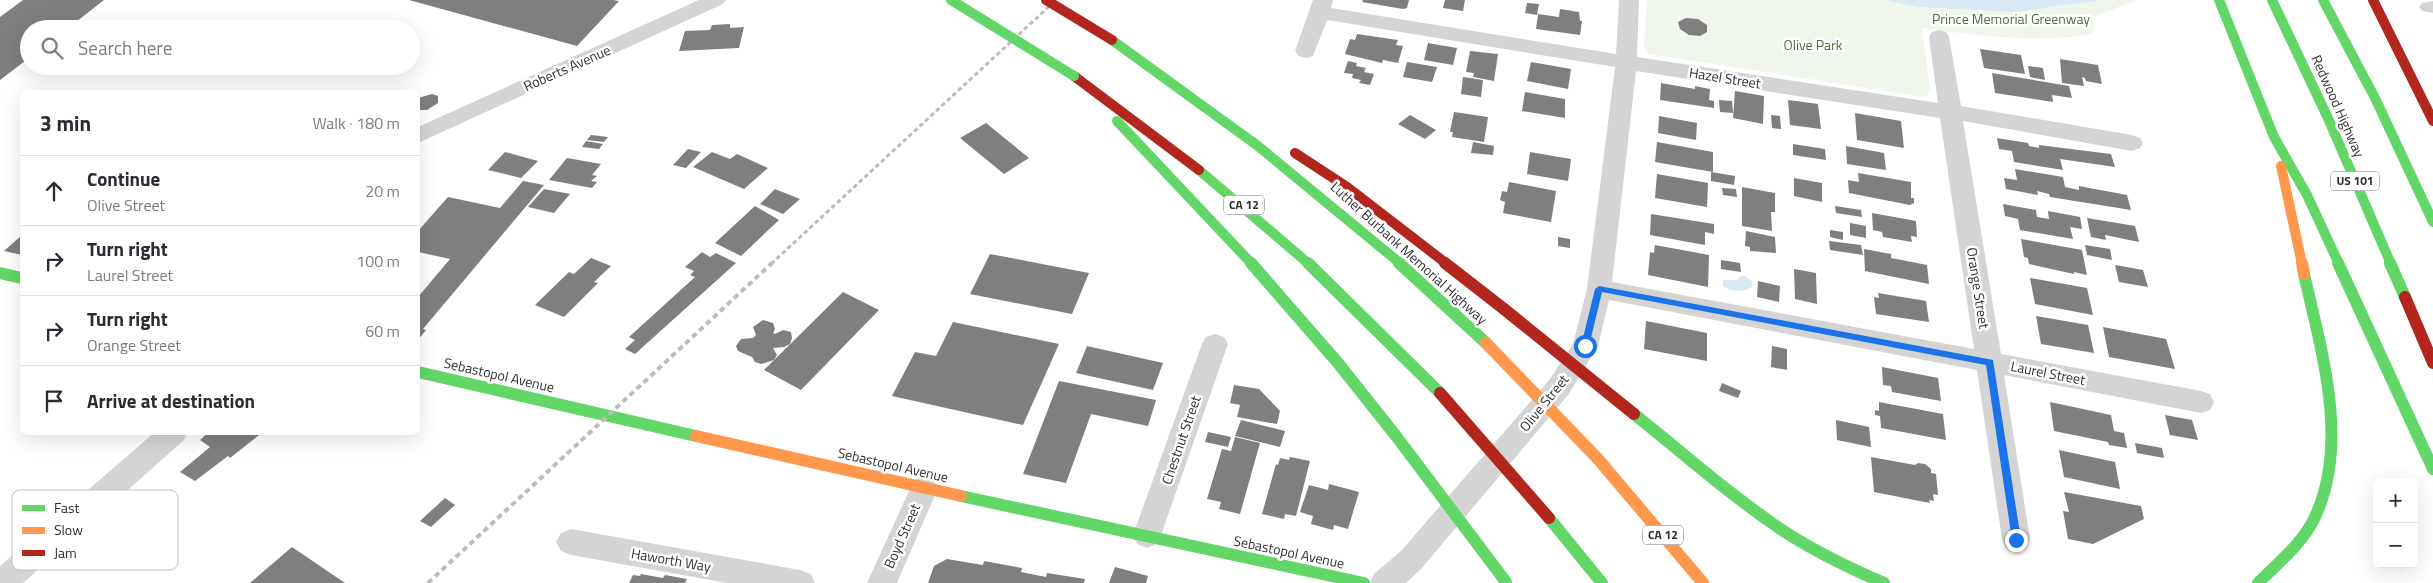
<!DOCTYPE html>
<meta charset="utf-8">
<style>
:root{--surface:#fff;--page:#f2f2f3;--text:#2b2b33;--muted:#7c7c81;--line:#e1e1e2}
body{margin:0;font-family:"Titillium Web",sans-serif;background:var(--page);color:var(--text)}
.controls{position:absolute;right:15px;bottom:15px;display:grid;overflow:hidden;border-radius:8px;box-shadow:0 5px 20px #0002}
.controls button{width:45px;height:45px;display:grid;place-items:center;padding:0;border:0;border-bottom:1px solid var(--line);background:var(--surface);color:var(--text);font:25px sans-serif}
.stop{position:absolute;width:15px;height:15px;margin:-11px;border:4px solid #1a73e8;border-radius:50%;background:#fff}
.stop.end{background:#1a73e8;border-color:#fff;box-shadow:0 1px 5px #0008}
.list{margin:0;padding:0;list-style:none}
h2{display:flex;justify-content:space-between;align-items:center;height:65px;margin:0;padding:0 20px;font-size:21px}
h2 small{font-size:16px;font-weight:400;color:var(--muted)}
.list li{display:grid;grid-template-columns:32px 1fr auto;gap:15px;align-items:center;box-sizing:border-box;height:70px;padding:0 20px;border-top:1px solid var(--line)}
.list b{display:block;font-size:19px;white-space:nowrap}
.list p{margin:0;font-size:16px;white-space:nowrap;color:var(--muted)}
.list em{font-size:16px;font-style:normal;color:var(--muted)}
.icon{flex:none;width:28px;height:28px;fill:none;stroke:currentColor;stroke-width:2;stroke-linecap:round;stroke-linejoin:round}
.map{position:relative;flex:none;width:2433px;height:583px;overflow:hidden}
.search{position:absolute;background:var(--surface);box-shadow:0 5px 20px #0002;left:20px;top:20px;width:400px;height:55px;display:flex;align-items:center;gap:12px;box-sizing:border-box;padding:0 18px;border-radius:28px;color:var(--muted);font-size:19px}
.panel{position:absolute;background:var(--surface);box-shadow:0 5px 20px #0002;left:20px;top:90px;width:400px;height:345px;border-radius:8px}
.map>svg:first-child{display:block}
.green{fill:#f1f6ec}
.water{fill:#d9e9f3}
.building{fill:#7f7f7f}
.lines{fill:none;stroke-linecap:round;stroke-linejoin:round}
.street{fill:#d4d4d4;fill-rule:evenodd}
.fast-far1{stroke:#63d668;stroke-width:10}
.fast{stroke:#63d668;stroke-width:12}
.slow-far1{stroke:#ff974d;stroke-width:10}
.slow{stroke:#ff974d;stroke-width:12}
.jam-far1{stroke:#b3261e;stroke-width:10}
.jam{stroke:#b3261e;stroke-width:12}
.rail-far1{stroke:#bcbcbc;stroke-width:3;stroke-dasharray:4.5 3;stroke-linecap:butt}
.rail{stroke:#bcbcbc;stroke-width:4;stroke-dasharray:5.5 4;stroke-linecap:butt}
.fast-bridge-far1{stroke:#63d668;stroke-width:10}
.fast-bridge{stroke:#63d668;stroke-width:12}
.slow-bridge{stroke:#ff974d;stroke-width:12}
.jam-bridge-far1{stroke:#b3261e;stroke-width:10}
.jam-bridge{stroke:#b3261e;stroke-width:12}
.route{fill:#1a73e8}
.labels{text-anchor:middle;stroke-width:5;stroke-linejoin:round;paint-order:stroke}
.shield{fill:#fff;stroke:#6e6e6e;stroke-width:1}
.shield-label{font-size:12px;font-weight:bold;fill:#303030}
.park-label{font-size:14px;fill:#536e3a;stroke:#fff}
.street-label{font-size:14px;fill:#303030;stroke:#fff}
.key{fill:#fff;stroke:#c1c1c1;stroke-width:1}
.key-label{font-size:14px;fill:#303030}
</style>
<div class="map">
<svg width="2433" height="583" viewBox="0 0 2433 583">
<rect width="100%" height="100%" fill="#fff"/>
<path class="green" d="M1647,0H2136L2094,17L2093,34C2035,43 1979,36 1922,28L1930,90V93L1924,97L1649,54L1644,49Z"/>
<path class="water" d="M1883,0H2101L2017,12L1918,7Z
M1741,276H1745L1752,281V287C1745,292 1730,292 1723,286V280H1736Z"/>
<path class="building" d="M23,0H104L67,29H29V58L0,80V17Z
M409,0H613L619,1L577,46Z
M1363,0H1409L1407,8L1403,9L1362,2Z
M1445,0H1465L1463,11L1443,8Z
M1527,3L1539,4L1537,15L1525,13Z
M1560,9L1579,12L1580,21H1582L1580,35L1536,29L1538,14L1559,17Z
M1686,18L1698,19L1707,25V32L1700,36L1689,35L1680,29L1678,22Z
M730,24V28L744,27L739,48L679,51L685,31L710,30L712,25Z
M1357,34L1398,40L1396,45L1403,46L1398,63L1383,60L1382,63L1345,54L1350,39L1355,40Z
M1428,43L1457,48L1453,65L1424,60Z
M1980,49L2021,55L2025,74L1984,68Z
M1470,51L1498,54L1494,81L1473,77L1474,73L1466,72Z
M2060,59L2098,65L2102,84L2086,81L2085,78L2082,77L2084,86L2062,83Z
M1348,61L1357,63L1356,66L1366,68L1364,72L1374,74L1370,85L1359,83L1361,80L1352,78L1353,74L1344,73Z
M1407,62L1437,67L1432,82L1403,77Z
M1531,62L1571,69L1568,89L1527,81Z
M2028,66L2043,68L2045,80L2030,77Z
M1992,73L2069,86L2072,98L2052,95L2053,102L1995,93Z
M1463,77L1483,80L1481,97L1461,94Z
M1661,83L1695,89V86L1710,89L1709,100L1714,101V108L1660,100Z
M1735,91L1764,96L1763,124L1733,118Z
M1525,92L1565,99V118L1522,111Z
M432,94L438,96V103L427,110H418V98Z
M1719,100L1732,101L1733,113L1720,112Z
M1788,100L1818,104L1821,129L1790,125Z
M1454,112L1488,117L1484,142L1452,137L1453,132H1450Z
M1855,113L1901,121L1904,148L1857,140Z
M1410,115L1436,130L1425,139L1398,124Z
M1771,115L1780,116L1781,129L1772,128Z
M1659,116L1697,123L1696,140L1658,133Z
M986,123L1029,158L1004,174L960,138Z
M591,135L608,137L604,142L587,140Z
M1997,138L2028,143L2029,146L2039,148V145L2111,154L2115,167L2060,159L2063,170L2014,162L2012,151L1999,149Z
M586,141L603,144L599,149L582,147Z
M1473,142L1494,146L1493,155L1471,153Z
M1657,142L1713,152V172L1655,162Z
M1793,144L1825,149L1826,160L1793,155Z
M1846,146L1884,153L1886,170L1847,164Z
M688,149L701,152L686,168L673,165Z
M505,152L538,161L521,178L488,170Z
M712,152L730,159L737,154L768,168L744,189L693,167Z
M1530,152L1571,159L1568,181L1527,174Z
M567,158L601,164L592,175L597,176L591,181L597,182L592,188L549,180Z
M2015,169L2063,177L2065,187L2079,190V186L2127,195L2131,210L2050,197L2049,194L2037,191L2038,195L2006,189L2004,178L2017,180Z
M1711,172L1735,176L1734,185L1711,181Z
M1858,173L1911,182V198H1914V203L1910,205L1849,193L1848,180L1859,182Z
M1657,174L1708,183L1707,207L1655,198Z
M1794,178L1822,183V202L1794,196Z
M523,181L544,185L423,329L426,330L418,340V297L450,259L418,252V231L448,197L500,208Z
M1509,182L1556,191L1551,222L1503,213L1505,202L1500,200L1502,191L1507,192Z
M1742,187L1775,193V212H1771L1772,231L1742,226Z
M1722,188L1736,189L1737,197L1723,195Z
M544,189L570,194L554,213L528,207Z
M775,189L800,199L783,214L760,204Z
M2003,204L2036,210L2037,217L2049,219L2048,211L2080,217L2082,229L2070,227L2073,239L2020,230L2018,219L2005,216Z
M755,206L779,220L741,256L715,243Z
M1835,206L1861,210L1862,217L1836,213Z
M1872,213L1916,221L1917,237L1911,236L1912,242L1883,237L1882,232L1873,230Z
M1651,214L1714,224V234L1705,232V245L1650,235Z
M2087,218L2135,226L2139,242L2105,235L2106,240L2091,237Z
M1850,223L1866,226V238L1850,235Z
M1830,230L1843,232V240L1830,237Z
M1746,231L1775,237L1776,253L1750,251V247L1745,246Z
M22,235V255L4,251Z
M1558,237L1570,239V248L1558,246Z
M2021,239L2082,250L2087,275L2074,272V274L2029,264L2028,258L2024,257Z
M1829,241L1861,245L1863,255L1830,250Z
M1655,245L1709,255L1708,287L1648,275L1650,252L1654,253Z
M2085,245L2110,249L2112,260L2087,255Z
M1864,249L1891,254V258L1927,265L1929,284L1865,271Z
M702,252L710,257L716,253L736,263L635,354L625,349L635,340L629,337L695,277L690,275L694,271L685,267Z
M990,254L1089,273L1072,314L970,294Z
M591,258L611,266L594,282L598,283L564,317L535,305L569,272L574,274Z
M1721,260L1740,263L1741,272L1721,269Z
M2115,265L2143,270L2148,287L2119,282Z
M1794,269L1816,273L1817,304L1795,299Z
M2030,278L2087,288L2093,315L2035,304Z
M1758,281L1780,286L1779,302L1757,297Z
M843,292L879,310L801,390L764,370Z
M1878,293L1926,301L1929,322L1876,314L1874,297L1879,298Z
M2036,316L2088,325L2094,353L2041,344Z
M763,320L773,323L775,329L773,333L775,334L783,330L791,332L792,338L790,344L784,347L773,348L777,355L774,360L761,364L755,362L752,357L738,351L736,346L741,339L753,338L756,335L753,327Z
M1646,321L1707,333V361L1644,349Z
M953,322L1059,344L1023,425L892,396L915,352L936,356Z
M2103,327L2166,339L2175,369L2109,357Z
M1087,346L1163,363L1153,390L1076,373Z
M1772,346L1787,349V370L1771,367Z
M1882,367L1938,378L1941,401L1892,392L1891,386L1883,385Z
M1059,381L1156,400L1148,426L1091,414L1066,483L1023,474Z
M1722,383L1741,391L1738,398L1719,391Z
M1234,385L1259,389L1280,411L1277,424L1237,417L1240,405L1230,403Z
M1879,402L1943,414L1946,440L1881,428L1880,416L1875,415V410L1879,411Z
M2050,402L2111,415L2114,431L2124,433L2127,448L2109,445L2108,442L2054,431Z
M2165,415L2192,420L2198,440L2170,435Z
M1241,420L1285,431L1280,447L1235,436Z
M1836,420L1869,427L1871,447L1837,440Z
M209,432H263L230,458L228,456L195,481L180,472L210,447L200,440Z
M1208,432L1231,437L1228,447L1205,442Z
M1235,437L1260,443L1240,514L1219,509L1221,502L1207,499L1222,449L1231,451Z
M2135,443L2162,448L2164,458L2137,453Z
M2059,450L2115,462L2120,489L2064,477Z
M1290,457L1310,461L1296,516L1285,514L1284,519L1262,514L1276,464L1278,465L1280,458L1289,460Z
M1871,457L1915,465L1918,463L1925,464L1931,469V473L1936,474L1938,495L1933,494L1934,501L1929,500L1930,503L1874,492Z
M1329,484L1359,492L1348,529L1334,525L1333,530L1311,524L1313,516L1300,512L1309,485L1328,490Z
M2064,492L2141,506L2144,519L2093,544L2068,539L2063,511L2069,512Z
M445,498L455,505L431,527L420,521Z
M292,547L345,583H250Z
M947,559L983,565L984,561L1022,568L1021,572L1046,577L1047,573L1085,579L1084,583H928L934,566Z
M1115,567L1148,576L1146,583H1109Z
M641,574L663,578L665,575L687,579L685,583H629L633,575L640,576Z"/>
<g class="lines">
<path class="street" d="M699,0H726L723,4L418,143V127Z
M1313,0H1333L1331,8L1616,54L1619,0H1639L1637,57L1938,103L1929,37L1932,32L1939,30L1946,32L1949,37L1961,106L2132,135L2140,138L2143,143L2140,148L2132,151L1963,121L2001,354L2201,391L2210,394L2214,402L2210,410L2201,413L2004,375L2030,539L2026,548L2016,552L2006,548L2002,539L1977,370L1609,300L1598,346L1568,395L1421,569L1406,583H1370L1374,574L1401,551L1550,379L1573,344L1587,289L1615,67L1327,20L1313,56L1306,58L1299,56L1295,51ZM1636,71L1940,118L1974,349L1612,282Z
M2433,1V13L2422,11L2419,7L2422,3Z
M1215,334L1224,337L1228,344L1161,535L1157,544L1147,548L1137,544L1133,535L1202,344L1206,337Z
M155,432H187L184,440L23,583H0V566Z
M924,476L934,480L938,488L897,583H867L914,480Z
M571,529L800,570L811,574L815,583H727L571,555L561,551L556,542L561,533Z"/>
<path class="fast-far1" d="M2219,0L2274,137L2307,195L2339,264
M2272,0L2327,116L2391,264
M2323,0L2375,98L2433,222
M1112,40L1258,146L1401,264
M1117,121L1252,264
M1199,170L1309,264"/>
<path class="fast" d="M1251,263L1338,363L1396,436
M1308,263L1440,393
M1399,263L1486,343
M2338,263L2433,469
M2390,263L2405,297
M0,273L22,278
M418,372L696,436
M1634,414C1683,453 1730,495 1782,530C1814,551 1849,568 1884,583
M961,496L1364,583
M1549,518L1602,583
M2258,583C2278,563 2303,543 2315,517C2350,442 2321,350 2304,274"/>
<path class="slow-far1" d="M2281,166L2302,264"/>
<path class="slow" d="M2302,263L2304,274
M696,436L961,496
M1598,459L1703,583"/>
<path class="jam-far1" d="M2373,0L2433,121
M1074,76L1199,170
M1295,153L1347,187L1447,264"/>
<path class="jam" d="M1445,263L1504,309
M2405,297L2433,363"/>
<path class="rail-far1" d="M771,264L1056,0"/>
<path class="rail" d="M428,583L772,263"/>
<path class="fast-bridge-far1" d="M951,0L1074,76"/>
<path class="fast-bridge" d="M1396,436L1506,582"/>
<path class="slow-bridge" d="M1486,343L1598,459"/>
<path class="jam-bridge-far1" d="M1046,0L1112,40"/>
<path class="jam-bridge" d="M1504,309L1634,414
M1440,393L1549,518"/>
</g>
<path class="route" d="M1599,286L1993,360L2021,540L2020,542H2013L2012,540L1986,365L1602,292L1589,346L1585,349L1581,346L1595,289Z"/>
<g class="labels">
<g class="shield">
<rect x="2331" y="171.5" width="48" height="19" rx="4"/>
<rect x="1224" y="195.5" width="40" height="19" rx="4"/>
<rect x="1643" y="525.5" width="40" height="19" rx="4"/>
</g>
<g class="shield-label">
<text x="2355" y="185">US 101</text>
<text x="1244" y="209">CA 12</text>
<text x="1663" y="539">CA 12</text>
</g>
<g class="park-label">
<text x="2011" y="24">Prince Memorial Greenway</text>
<text x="1813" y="50">Olive Park</text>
</g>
<g class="street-label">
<text transform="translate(567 68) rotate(-24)" y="5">Roberts Avenue</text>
<text transform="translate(1725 78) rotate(9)" y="5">Hazel Street</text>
<text transform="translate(2338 106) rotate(66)" y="5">Redwood Highway</text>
<text transform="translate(1409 253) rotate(42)" y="5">Luther Burbank Memorial Highway</text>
<text transform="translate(1978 288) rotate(81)" y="5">Orange Street</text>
<text transform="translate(2048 373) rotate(11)" y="5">Laurel Street</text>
<text transform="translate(499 375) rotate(13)" y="5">Sebastopol Avenue</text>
<text transform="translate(1544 403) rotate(-51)" y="5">Olive Street</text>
<text transform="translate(1181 440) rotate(-71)" y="5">Chestnut Street</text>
<text transform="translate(893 465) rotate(13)" y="5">Sebastopol Avenue</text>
<text transform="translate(902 536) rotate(-66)" y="5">Boyd Street</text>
<text transform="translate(1289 552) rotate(12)" y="5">Sebastopol Avenue</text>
<text transform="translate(671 560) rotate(10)" y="5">Haworth Way</text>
</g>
</g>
<rect x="12" y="490" width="166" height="80" rx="8" class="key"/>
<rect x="22" y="505" width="23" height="6" fill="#63d668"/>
<rect x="22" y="527" width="23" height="7" fill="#ff974d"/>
<rect x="22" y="550" width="23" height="6" fill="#b3261e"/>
<g class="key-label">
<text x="54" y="513">Fast</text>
<text x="54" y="535">Slow</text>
<text x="54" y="558">Jam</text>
</g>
</svg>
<div class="controls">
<button>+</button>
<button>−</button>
</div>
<div class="stop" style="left:1585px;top:346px"></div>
<div class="stop end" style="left:2016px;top:540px"></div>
<div class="search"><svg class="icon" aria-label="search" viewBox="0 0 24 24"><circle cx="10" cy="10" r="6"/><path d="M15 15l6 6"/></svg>Search here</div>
<section class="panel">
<h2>3 min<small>Walk · 180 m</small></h2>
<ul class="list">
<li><svg class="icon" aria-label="ahead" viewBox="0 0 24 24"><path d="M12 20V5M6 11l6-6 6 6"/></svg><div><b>Continue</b><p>Olive Street</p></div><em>20 m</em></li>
<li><svg class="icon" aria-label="right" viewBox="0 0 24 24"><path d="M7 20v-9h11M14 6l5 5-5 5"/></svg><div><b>Turn right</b><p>Laurel Street</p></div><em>100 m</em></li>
<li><svg class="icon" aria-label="right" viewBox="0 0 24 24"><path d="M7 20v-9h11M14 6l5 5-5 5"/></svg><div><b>Turn right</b><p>Orange Street</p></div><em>60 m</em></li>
<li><svg class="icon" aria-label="arrive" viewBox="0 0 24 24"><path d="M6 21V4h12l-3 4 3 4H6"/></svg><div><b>Arrive at destination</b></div></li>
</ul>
</section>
</div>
